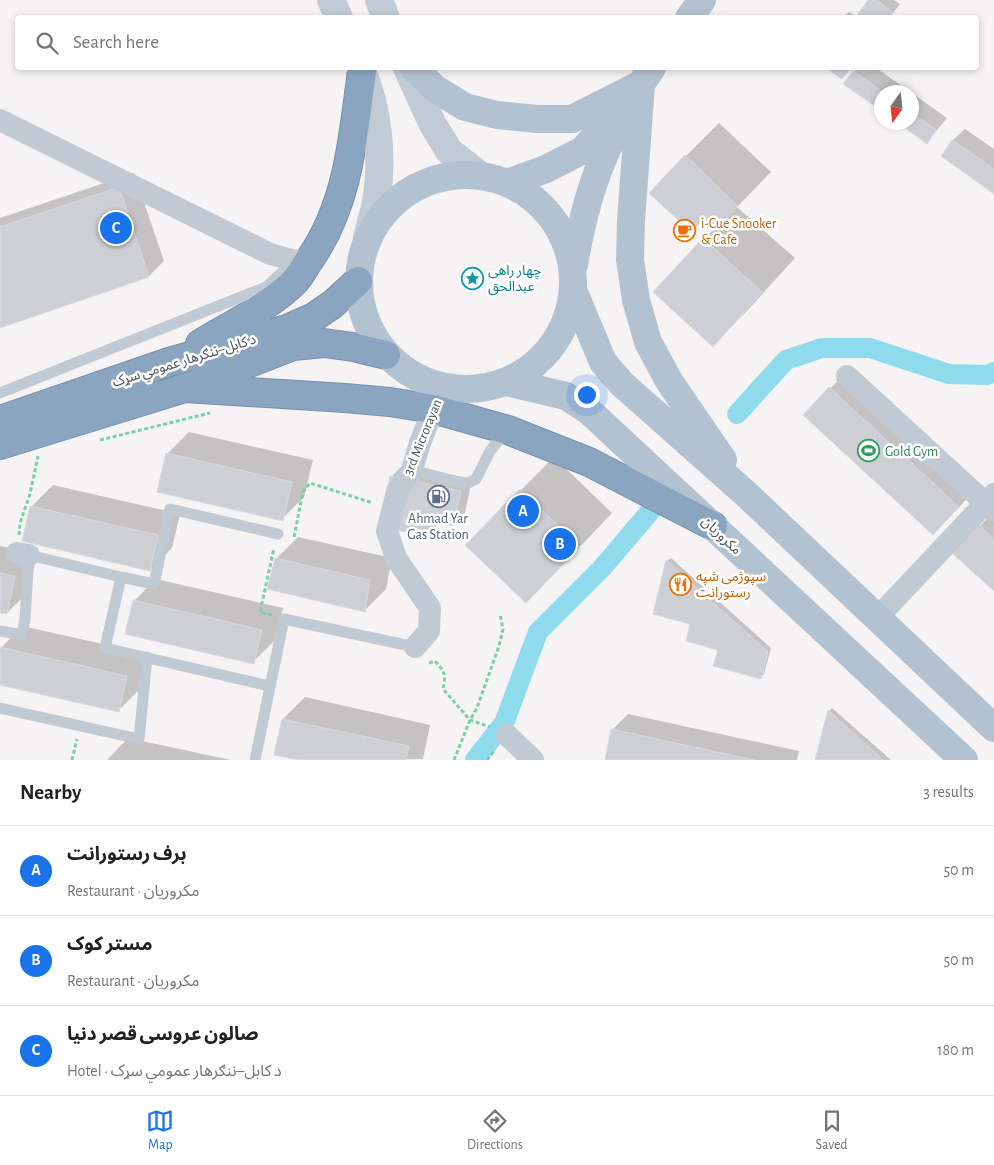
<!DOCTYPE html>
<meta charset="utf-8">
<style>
:root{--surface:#fff;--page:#f2f2f2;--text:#202124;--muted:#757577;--line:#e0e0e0;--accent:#1a73e8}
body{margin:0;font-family:"Alegreya Sans","Noto Sans Arabic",sans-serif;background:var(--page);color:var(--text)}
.compass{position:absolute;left:874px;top:85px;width:45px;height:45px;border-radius:50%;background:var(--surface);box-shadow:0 2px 8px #0003;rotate:195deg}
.you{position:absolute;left:586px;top:394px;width:18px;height:18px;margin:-12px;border:4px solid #fff;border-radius:50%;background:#1a73e8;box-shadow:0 0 0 8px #1a73e833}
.badge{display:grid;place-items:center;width:32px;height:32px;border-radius:50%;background:var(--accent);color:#fff;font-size:16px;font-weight:700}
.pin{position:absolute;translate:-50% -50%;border:2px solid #fff;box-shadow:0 1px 5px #0006}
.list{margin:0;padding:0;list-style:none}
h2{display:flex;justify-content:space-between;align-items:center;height:65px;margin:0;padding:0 20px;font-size:21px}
h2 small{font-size:16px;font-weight:400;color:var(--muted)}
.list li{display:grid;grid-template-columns:32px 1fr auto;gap:15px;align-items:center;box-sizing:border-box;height:90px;padding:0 20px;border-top:1px solid var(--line)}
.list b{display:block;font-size:19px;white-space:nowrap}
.list p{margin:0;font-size:16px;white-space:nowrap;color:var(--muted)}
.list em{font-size:16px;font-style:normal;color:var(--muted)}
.icon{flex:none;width:28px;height:28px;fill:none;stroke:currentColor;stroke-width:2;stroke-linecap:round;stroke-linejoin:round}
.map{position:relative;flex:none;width:994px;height:760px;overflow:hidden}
.search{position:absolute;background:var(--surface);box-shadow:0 2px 8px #0003;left:15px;right:15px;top:15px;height:55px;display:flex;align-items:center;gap:12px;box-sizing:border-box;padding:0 18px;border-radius:5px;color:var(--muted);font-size:19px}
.sheet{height:335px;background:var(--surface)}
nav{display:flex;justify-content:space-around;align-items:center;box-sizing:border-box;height:70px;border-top:1px solid var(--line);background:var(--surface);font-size:14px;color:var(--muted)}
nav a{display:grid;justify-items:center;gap:2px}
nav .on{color:var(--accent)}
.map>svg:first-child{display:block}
.shadow{fill:#0003}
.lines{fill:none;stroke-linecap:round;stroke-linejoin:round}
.canal{stroke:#90daee;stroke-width:20}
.building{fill:#cdcfd5;stroke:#d7d9de}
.highway-casing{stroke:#7690ad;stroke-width:30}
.path{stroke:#7ad0a6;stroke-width:3;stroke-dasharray:4 2.5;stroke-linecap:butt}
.lane{stroke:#c1cad2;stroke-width:11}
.street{stroke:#c1cad2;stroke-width:22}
.secondary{stroke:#c1cbd6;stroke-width:28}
.primary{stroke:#b3c2d1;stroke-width:28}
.highway{stroke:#8ba5c1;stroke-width:28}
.labels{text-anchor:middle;stroke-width:5;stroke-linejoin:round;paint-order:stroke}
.food-label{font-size:14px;fill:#c56008;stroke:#fff;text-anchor:start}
.culture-label{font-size:14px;fill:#0d838f;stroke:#fff;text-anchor:start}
.street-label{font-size:14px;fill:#4a5661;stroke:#fff}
.leisure-label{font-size:14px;fill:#27864d;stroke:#fff;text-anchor:start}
.service-label{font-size:14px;fill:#4e5e75;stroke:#fff}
</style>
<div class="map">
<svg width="994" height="760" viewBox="0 0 994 760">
<rect width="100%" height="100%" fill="#f5f3f3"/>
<path class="shadow" d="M870,0H894L900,4L889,18H843L849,12L857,17Z
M828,68H852L842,78Z
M858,68H876L911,92H882L854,72Z
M912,93L947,118L927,142L912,122Z
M719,123L771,172L737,207L795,258L746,312L713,345L704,239L714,229L686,156Z
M965,129L994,149V192L943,156L953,140Z
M134,173L164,261L149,276L0,326V218Z
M852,366L980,484L955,512L805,415Z
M189,432L313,460L304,497L282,519L167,454Z
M554,457L612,513L559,569L521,490Z
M403,465L472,479L465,513L453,525L439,523L427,535L391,477Z
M53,485L180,514L172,548L150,570L31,507Z
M994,511V590L980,526Z
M298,537L392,558L386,589L364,611L276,559Z
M0,546L37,554L29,591L7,613L0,611Z
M671,558L771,648L764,674L760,678L719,649L692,623L654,613L667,561Z
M156,579L283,608L275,640L253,662L134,601Z
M22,626L148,654L140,689L118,711L0,684L1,648Z
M305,697L430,725L423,759L305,760L275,754L283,719Z
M832,708L891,760H817L829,711Z
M628,714L799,751L797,760H606L612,730Z
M128,738L231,760H107Z"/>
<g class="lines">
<path class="canal" d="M737,414L786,360L822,348H870L949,374L987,375L994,372
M475,760L504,723L538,632L602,568L659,501"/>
</g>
<path class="building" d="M868,0H877L893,13L889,18H855Z
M826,68H851L842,79Z
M853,71L883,92H882V111L843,84Z
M912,113L936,130L927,144L897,122H912Z
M952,140L994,169V194L941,156Z
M685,155L738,206L714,231L703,220L691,232L649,193Z
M119,187L149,277L0,328V227Z
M703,238L762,292L713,347L653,292Z
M829,387L959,507L933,535L803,415Z
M166,453L292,482L283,521L157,492Z
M390,476L461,491L453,526L431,522L428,537L396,530L383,511Z
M520,489L580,547L526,603L465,545Z
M30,506L158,535L150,571L22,541Z
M979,525L994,539V591L952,553Z
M275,558L370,580L365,612L267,589Z
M666,560L768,652L761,679L713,666L718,650L686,641L690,624L653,614Z
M0,573L15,576L7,614L0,613Z
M133,600L262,630L254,664L125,634Z
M0,647L127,676L119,712L0,685Z
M828,710L883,760H815Z
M282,719L409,746L406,760H299L274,755Z
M611,729L754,760H605Z"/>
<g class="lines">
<defs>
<path id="highway" d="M200,344C229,326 271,306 295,281C301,275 305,266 310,259C349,203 353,137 362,71
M185,388L345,398L390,402L433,409L508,430L589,462L713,526
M0,420L169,362L287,329L314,317L333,304L358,281
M0,445L185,388L293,346L324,343L353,347L386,355"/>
</defs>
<use href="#highway" class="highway-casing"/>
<path class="path" d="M100,440L210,413
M19,535L20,523L30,494L38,456
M294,537L303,492L310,483L373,503
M272,615L260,612L274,548
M429,663L435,661C445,672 446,674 443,689L470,720L490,727
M72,760L77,739
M454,760L470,720L477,708L499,646L503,629L500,615
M487,760L494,751"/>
<path class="lane" d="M0,393L266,287L294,261
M412,470L459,482L468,483L476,479L490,451L506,431
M121,577L154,584L170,509L278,534
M0,631L22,635L25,619L29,555L121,577L105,648L270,686
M0,708L139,739L147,657
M255,760L284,619L415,647"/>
<path class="street" d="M0,120L270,254L307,264
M847,376L994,511
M17,553L29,555
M877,618L994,494
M415,647L429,631L430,608L396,558L387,531L397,492L412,470L420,443L442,387
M507,735L533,760"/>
<path class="secondary" d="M331,0L339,18
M379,0L386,18
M361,68C378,107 383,154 377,196C375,210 370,224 367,238
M407,68L432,123L449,151L480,175"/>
<path class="primary" d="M689,18L702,0
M414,68L434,88L465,107L497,115L537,119H572L641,84
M641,84L631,221L630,260L636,300L648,342L669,381L723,460
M359 282a107 107 0 1 1 214 0a107 107 0 1 1-214 0Z
M507,183L546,169L583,150L641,84L652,68
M574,265C580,230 588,194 602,161C611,138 625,115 636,92
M573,290L603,362L622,384L746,494L994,728
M506,382L566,396L589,411L964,760"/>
<use href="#highway" class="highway"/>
</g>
<defs>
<symbol id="cafe-ring" viewBox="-11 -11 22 22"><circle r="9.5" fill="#fff" stroke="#e8710a" stroke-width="1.5"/><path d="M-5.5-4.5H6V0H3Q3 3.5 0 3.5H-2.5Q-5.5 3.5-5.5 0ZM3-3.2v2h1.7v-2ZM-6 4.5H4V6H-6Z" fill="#e8710a"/></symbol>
<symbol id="sight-ring" viewBox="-11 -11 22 22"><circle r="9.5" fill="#fff" stroke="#0f9aa8" stroke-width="1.5"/><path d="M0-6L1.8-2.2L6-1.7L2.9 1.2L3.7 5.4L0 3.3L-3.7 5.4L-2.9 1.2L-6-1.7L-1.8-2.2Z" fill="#0f9aa8"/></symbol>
<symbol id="stadium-ring" viewBox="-11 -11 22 22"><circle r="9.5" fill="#fff" stroke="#2e9e5b" stroke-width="1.5"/><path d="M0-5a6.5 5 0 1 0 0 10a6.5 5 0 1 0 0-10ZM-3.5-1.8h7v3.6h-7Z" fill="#2e9e5b"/></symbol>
<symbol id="fuel-ring" viewBox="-11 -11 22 22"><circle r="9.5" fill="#fff" stroke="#5c6f8a" stroke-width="1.5"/><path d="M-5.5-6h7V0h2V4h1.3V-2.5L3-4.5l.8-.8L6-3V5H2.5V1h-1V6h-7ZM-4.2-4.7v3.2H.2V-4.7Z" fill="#5c6f8a"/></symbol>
<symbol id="restaurant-ring" viewBox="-11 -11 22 22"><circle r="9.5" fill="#fff" stroke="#e8710a" stroke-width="1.5"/><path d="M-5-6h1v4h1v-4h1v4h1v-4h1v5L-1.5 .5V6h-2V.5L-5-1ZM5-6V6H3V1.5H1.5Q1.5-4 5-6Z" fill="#e8710a"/></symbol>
</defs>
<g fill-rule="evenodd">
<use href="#cafe-ring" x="672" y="218" width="25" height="25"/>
<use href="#sight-ring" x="460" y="266" width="25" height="25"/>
<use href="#stadium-ring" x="856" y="438" width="25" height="25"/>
<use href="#fuel-ring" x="426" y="484" width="25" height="25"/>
<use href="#restaurant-ring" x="668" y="572" width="25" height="25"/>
</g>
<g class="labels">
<g class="food-label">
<text x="701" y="228">i-Cue Snooker<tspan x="701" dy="16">&amp; Cafe</tspan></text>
<text x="696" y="581">سپوژمی شپه<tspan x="696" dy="16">رستورانت</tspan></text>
</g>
<g class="culture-label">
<text x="488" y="275">چهار راهی<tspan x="488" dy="16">عبدالحق</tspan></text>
</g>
<g class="street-label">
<text transform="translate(184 360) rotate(-17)" y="5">د کابل–ننګرهار عمومي سړک</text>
<text transform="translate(422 437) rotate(-68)" y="5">3rd Microrayan</text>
<text transform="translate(722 535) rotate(43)" y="5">مکروریان</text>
</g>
<g class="leisure-label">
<text x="885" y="456">Gold Gym</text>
</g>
<g class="service-label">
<text x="438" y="523">Ahmad Yar<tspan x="438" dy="16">Gas Station</tspan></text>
</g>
</g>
</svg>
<svg class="compass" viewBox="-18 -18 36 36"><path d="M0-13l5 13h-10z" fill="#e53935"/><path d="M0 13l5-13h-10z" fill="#757577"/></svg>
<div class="you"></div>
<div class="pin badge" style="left:523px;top:511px">A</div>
<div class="pin badge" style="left:560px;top:544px">B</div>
<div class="pin badge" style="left:116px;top:228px">C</div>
<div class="search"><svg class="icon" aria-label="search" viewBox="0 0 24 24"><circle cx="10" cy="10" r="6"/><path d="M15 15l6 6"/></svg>Search here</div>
</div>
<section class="sheet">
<h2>Nearby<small>3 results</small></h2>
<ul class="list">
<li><span class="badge">A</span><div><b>برف رستورانت</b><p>Restaurant · مکروریان</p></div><em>50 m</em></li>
<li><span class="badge">B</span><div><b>مستر کوک</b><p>Restaurant · مکروریان</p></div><em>50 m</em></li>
<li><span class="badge">C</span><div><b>صالون عروسی قصر دنیا</b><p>Hotel · د کابل–ننګرهار عمومي سړک</p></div><em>180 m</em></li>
</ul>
</section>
<nav>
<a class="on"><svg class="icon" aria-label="map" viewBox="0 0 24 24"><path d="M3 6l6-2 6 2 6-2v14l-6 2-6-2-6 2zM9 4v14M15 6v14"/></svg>Map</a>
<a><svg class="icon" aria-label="directions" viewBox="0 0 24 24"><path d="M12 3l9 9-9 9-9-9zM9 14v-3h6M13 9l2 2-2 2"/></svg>Directions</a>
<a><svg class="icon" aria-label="saved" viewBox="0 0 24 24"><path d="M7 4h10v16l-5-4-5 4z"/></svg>Saved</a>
</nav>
